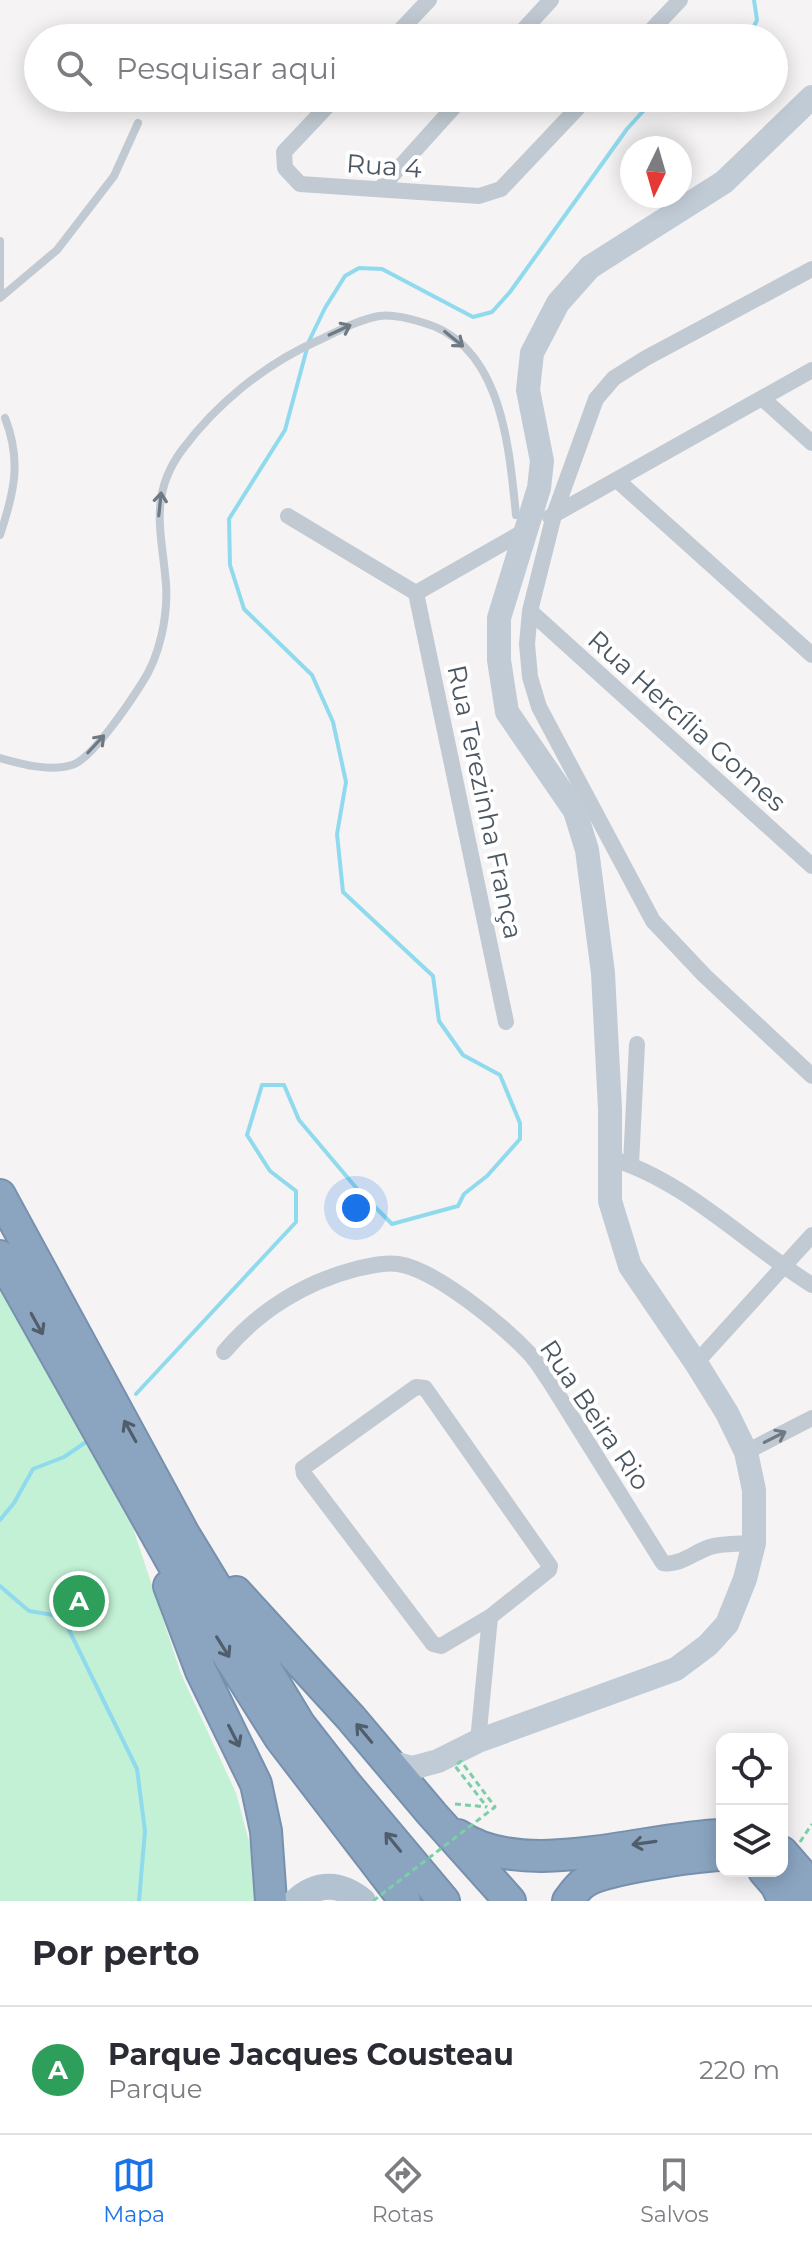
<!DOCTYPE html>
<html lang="pt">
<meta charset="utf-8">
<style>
:root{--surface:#fff;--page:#f7f7f7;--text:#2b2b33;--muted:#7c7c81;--line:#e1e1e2;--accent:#1a73e8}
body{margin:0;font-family:Montserrat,sans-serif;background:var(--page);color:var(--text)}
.controls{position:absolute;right:24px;bottom:24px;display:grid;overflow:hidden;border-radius:16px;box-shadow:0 4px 20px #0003}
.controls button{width:72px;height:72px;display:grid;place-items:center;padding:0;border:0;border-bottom:2px solid var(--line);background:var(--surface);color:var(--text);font:40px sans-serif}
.compass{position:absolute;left:620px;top:136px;width:72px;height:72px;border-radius:50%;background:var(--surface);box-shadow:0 4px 20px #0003;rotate:185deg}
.you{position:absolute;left:356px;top:1208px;width:28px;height:28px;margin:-20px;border:6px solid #fff;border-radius:50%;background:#1a73e8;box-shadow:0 0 0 12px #1a73e833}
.badge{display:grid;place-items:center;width:52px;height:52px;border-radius:50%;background:var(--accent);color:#fff;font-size:26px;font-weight:700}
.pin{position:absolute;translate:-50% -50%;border:4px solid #fff;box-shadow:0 2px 8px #0006}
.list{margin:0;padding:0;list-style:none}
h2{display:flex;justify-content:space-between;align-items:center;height:104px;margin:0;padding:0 32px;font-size:34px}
h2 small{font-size:26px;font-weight:400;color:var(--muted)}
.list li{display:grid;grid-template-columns:52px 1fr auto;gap:24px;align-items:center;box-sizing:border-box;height:128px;padding:0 32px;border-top:2px solid var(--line)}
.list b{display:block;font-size:30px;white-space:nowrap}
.list p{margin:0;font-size:26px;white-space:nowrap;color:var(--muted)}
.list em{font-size:26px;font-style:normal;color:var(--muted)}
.icon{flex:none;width:44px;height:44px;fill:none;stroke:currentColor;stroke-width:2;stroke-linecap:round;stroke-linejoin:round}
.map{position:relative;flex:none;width:812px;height:1901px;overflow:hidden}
.search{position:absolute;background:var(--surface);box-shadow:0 4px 20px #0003;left:24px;right:24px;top:24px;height:88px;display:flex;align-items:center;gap:20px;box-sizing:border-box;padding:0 28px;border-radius:44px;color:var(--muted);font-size:30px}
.sheet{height:232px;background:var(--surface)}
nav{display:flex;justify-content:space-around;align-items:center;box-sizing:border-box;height:112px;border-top:2px solid var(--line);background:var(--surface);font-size:22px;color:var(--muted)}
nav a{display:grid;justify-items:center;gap:4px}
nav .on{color:var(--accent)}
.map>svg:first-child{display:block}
.green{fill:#c3f1d5}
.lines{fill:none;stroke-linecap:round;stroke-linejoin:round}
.stream{stroke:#90daee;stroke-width:4}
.highway-casing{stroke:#7690ad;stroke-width:34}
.path{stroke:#7ad0a6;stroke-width:3;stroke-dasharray:6 4;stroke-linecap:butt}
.lane{stroke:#c1cad2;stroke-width:8}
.street{stroke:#c1cad2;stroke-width:16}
.secondary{stroke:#c1cbd6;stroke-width:24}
.primary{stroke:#b3c2d1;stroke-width:26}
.highway{stroke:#8ba5c1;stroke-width:30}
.path-bridge{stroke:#7ad0a6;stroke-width:3;stroke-dasharray:6 4;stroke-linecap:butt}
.oneway{stroke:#6e7983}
.oneway2{stroke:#505e6b}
.labels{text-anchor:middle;stroke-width:8;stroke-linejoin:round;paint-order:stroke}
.street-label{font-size:26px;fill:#4a5661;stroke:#fff}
</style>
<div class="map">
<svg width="812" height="1901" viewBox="0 0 812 1901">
<rect width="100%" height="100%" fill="#f5f3f3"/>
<path class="green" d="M0,1287L133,1528L181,1674L236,1793L255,1864L254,1901H0Z"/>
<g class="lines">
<path class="stream" d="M748,38L757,20L754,0
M136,1394L296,1222V1191L270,1171L247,1135L262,1085H284L299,1120L358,1190L392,1224L458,1206L464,1194L487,1176L520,1139V1123L500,1075L463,1055L439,1021L433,976L343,892L337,834L346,782L333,722L312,675L244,609L230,565L229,519L285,430L309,341L325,308L345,276L359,268L382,269L473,317L492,312L510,292L627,129L655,98
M0,1520L14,1503L33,1469L64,1457L86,1442
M0,1586L29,1611L53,1615L68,1628L137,1769L145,1831L139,1901"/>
<defs>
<path id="highway" d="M0,1195L184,1534L300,1725L346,1784L444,1901
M0,1256L192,1598L280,1738L405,1901
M169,1586L201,1671L256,1784L266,1831L271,1901
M236,1592L351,1718L432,1814L510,1901
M458,1835C524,1881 644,1837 722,1835
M782,1852L803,1876L812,1893
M764,1871L776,1885L784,1901
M568,1901C573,1894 578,1886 585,1882C604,1869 696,1856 722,1855"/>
</defs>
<use href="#highway" class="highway-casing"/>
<path class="path" d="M455,1804L487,1807
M800,1842L812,1824"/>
<path class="lane" d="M0,294V241
M0,298L57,250L114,176L138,123
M0,535C14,493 22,461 5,418
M0,758C21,764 50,772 72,765C92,759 130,702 142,683C160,656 168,616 166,584C162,533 148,496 182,450C217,403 264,365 317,341C337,332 357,320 379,316C392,314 408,318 421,322C502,343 509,447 516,515"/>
<path class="street" d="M393,38L429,0
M516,38L551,0
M644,38L680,0
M335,98L284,152L285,168L300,184L479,196L501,189L587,98
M380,189L462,98
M812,269L646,358L614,378L596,399L554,515L530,611L527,644L530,677L539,707L653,921L705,976L812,1076
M763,399L812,443
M618,481L812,655
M288,516L416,593
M550,517L812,370
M416,593L530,528
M416,593L506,1022
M530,611L812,866
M609,1158C684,1179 746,1244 812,1285
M631,1164L637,1044
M224,1352C258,1311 305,1282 356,1269C370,1266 384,1262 398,1264C435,1269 502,1325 528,1352C537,1361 543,1372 550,1382L663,1563C680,1566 694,1552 710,1547C724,1543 739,1544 754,1543
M696,1363L812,1235
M416,1387L425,1388L550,1566L549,1570L490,1617L441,1646L433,1644L304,1474L303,1468Z
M746,1452L812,1418
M478,1741L490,1617"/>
<path class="secondary" d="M388,1762L412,1768L438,1761L478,1741L676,1669L708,1645L727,1624L745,1579L754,1543V1490L746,1452L727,1413L696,1363L630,1266L610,1201V1109L603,973L587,850L575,811L507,712L499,660V618L539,488L542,461L528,390L532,353L558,303L590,267L724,182L812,97"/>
<path class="primary" d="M296,1901C318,1881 341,1883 363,1901"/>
<use href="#highway" class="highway"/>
<path class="path-bridge" d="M373,1901L495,1807L461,1761L455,1766L487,1807"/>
</g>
<defs><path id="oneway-shaft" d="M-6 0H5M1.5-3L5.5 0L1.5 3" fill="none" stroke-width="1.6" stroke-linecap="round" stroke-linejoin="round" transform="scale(2)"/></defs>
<g class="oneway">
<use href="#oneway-shaft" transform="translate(340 330) rotate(-25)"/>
<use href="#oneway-shaft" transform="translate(454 339) rotate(39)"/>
<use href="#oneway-shaft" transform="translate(160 504) rotate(-84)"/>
<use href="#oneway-shaft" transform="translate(96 744) rotate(-47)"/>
<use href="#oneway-shaft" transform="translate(775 1437) rotate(-27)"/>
</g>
<g class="oneway2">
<use href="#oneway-shaft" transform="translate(37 1324) rotate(61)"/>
<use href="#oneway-shaft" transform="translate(130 1431) rotate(-119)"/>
<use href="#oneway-shaft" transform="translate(223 1647) rotate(58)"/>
<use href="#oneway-shaft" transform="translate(364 1733) rotate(-130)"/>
<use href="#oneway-shaft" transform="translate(234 1736) rotate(63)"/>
<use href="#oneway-shaft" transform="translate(393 1842) rotate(-129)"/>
<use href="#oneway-shaft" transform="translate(644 1843) rotate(172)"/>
</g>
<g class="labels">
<g class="street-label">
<text transform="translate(384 166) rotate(4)" y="9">Rua 4</text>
<text transform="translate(687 721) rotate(42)" y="9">Rua Hercília Gomes</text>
<text transform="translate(485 802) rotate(78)" y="9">Rua Terezinha França</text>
<text transform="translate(595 1415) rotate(56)" y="9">Rua Beira Rio</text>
</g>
</g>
</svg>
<div class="controls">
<button><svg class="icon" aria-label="locate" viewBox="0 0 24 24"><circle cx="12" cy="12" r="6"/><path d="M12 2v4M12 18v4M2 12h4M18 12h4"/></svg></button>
<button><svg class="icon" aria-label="layers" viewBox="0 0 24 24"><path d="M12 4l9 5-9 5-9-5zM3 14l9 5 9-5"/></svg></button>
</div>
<svg class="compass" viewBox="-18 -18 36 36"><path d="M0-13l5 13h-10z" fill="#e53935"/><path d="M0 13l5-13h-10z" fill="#7c7c81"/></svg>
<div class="you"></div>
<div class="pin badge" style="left:79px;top:1601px;background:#2e9e5b">A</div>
<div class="search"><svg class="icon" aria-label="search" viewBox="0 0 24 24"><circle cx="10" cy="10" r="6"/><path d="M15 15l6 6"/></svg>Pesquisar aqui</div>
</div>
<section class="sheet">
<h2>Por perto<small></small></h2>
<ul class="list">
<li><span class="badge" style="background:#2e9e5b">A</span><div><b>Parque Jacques Cousteau</b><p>Parque</p></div><em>220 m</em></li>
</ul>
</section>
<nav>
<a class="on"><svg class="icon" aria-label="map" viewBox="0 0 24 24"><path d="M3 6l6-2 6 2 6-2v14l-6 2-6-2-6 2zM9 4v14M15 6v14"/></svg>Mapa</a>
<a><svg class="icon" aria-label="directions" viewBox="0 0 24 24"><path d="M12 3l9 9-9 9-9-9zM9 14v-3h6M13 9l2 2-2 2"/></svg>Rotas</a>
<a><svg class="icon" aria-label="saved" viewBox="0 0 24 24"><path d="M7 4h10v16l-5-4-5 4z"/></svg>Salvos</a>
</nav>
